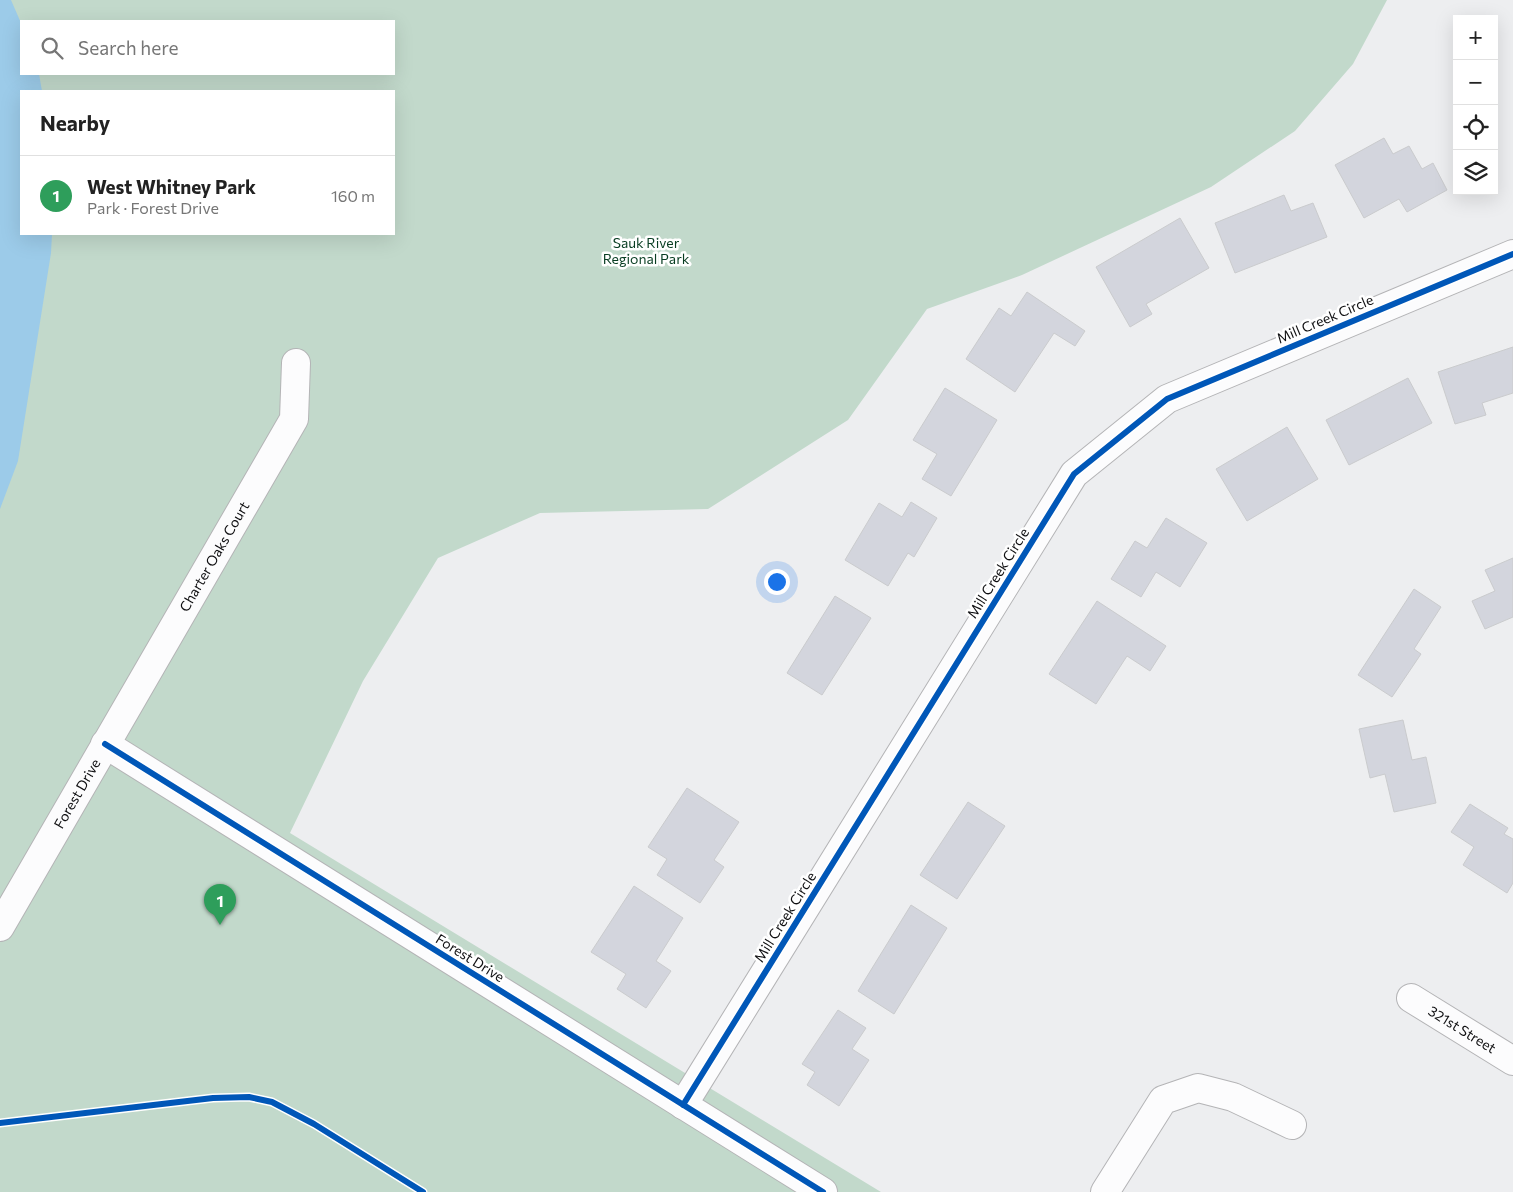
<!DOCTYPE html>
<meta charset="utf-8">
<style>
:root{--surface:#fff;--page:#f2f2f2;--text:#222;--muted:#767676;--line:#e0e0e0;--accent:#5d5d5f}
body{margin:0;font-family:Commissioner,sans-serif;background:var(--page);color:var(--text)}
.controls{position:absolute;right:15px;top:15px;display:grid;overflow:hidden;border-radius:0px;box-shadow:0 5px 20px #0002}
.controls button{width:45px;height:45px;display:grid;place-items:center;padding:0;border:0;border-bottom:1px solid var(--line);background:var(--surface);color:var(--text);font:25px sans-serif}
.you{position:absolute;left:776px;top:581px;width:18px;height:18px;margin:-12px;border:4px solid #fff;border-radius:50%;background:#1a73e8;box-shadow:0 0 0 8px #1a73e833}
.badge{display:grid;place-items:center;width:32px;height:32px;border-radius:50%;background:var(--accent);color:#fff;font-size:16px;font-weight:700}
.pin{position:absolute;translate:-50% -41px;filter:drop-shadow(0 1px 2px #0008)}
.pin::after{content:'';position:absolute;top:26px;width:18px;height:15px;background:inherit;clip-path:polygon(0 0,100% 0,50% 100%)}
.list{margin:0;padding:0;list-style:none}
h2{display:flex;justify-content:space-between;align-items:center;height:65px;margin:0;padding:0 20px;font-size:21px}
h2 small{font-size:16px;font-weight:400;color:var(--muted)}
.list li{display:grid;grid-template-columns:32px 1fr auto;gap:15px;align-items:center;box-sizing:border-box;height:80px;padding:0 20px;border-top:1px solid var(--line)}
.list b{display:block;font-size:19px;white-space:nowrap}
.list p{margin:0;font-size:16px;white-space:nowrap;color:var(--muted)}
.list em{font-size:16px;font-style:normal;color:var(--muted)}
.icon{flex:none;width:28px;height:28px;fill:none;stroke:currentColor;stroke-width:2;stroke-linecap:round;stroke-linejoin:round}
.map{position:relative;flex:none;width:1513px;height:1192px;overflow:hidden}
.search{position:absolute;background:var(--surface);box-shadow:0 5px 20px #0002;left:20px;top:20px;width:375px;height:55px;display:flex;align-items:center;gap:12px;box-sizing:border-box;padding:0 18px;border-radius:0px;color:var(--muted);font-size:19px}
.panel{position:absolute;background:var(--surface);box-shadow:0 5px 20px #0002;left:20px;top:90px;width:375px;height:145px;border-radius:0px}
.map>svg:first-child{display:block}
.green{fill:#c2d9cb;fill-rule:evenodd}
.water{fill:#9ccbe9}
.building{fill:#d3d5dd;stroke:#cacbcd}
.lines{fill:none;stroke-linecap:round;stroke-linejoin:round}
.street-casing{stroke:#b4b4b6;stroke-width:30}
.street{stroke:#fcfcfd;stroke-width:28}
.cycleway-casing{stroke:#fff;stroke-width:9}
.cycleway{stroke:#0057b8;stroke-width:6}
.labels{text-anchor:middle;stroke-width:5;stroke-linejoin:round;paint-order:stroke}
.park-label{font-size:14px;fill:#083d22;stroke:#fff}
.street-label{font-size:14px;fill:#0f0f11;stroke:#fff}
</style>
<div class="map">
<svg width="1513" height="1192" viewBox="0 0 1513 1192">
<rect width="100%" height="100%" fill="#edeef0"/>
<path class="green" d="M0,0H1387L1353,64L1295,131L1211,187L1022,275L927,309L848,420L708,509L540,513L438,558L363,681L290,833L881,1192H0ZM21,21H394V74H21ZM21,91H394V234H21Z"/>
<path class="water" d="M0,0H11L21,23V74H39L42,91H21V234H52L51,253L18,461L0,509Z"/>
<path class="building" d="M1384,138L1393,154L1409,146L1422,169L1433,163L1447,190L1407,212L1399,199L1364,218L1335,165Z
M1284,195L1291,211L1313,203L1327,237L1235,273L1215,223Z
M1180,218L1209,268L1146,304L1152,314L1130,327L1096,267Z
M1027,292L1085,331L1075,346L1054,333L1015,392L966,359L999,308L1011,316Z
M1513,347V393L1482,403L1486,415L1455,424L1438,372Z
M1408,378L1432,423L1349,465L1326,420Z
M945,388L997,420L951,496L922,479L937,454L913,440Z
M1287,427L1318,479L1247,521L1216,469Z
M911,502L937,518L914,557L908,553L888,586L845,560L879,503L902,517Z
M1166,518L1207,543L1180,587L1156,572L1141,597L1111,579L1135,541L1147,548Z
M1513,558V617L1485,629L1472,601L1495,591L1485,570Z
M1414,589L1441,607L1414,649L1421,654L1392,697L1358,675Z
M835,596L871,618L822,695L787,673Z
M1097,601L1166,646L1150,671L1127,656L1096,704L1049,674Z
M1403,720L1412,760L1426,757L1436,803L1394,812L1385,774L1370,778L1359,729Z
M687,788L739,822L714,860L724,867L700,903L657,875L667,859L648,847Z
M968,802L1005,826L957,899L920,875Z
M1470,804L1508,828L1504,834L1513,839V883L1507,893L1463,865L1474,847L1451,832Z
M634,886L683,918L656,961L671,971L646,1008L617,989L626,974L591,952Z
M911,905L947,928L894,1014L858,991Z
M838,1010L866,1028L852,1049L869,1060L839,1106L807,1085L815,1072L802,1064Z"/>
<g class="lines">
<defs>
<g id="street">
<path d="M105,744L823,1192"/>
<path id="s1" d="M0,927L294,419L296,363"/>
<path id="s2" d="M1411,998L1513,1061"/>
<path d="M683,1105L1074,474L1167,399L1513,254"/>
<path d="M1105,1192L1163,1100L1198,1088L1233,1097L1292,1125"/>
</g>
</defs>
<use href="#street" class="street-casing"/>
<use href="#street" class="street"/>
<defs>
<path id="cycleway" d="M105,744L823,1192
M683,1105L1074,474L1167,399L1513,254
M0,1123L213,1098L249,1097L272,1102L314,1124L423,1192"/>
</defs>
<use href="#cycleway" class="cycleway-casing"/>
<use href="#cycleway" class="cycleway"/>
</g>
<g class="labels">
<g class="park-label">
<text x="646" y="248">Sauk River<tspan x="646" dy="16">Regional Park</tspan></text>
</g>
<g class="street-label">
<text transform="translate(1325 319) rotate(-23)" y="5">Mill Creek Circle</text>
<text dy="5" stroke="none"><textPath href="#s1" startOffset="428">Charter Oaks Court</textPath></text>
<text transform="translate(998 573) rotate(-58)" y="5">Mill Creek Circle</text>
<text dy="5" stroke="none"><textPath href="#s1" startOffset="154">Forest Drive</textPath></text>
<text transform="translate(785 917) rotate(-58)" y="5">Mill Creek Circle</text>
<text transform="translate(470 958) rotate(32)" y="5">Forest Drive</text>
<text dy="5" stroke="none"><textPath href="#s2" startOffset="60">321st Street</textPath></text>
</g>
</g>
</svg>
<div class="controls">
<button>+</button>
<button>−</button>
<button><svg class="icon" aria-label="locate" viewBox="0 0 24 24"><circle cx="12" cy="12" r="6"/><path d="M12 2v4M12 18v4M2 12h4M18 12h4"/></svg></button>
<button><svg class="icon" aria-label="layers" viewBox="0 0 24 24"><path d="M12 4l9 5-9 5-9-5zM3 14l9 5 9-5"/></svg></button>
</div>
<div class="you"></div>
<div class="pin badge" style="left:220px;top:925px;background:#2e9e5b">1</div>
<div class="search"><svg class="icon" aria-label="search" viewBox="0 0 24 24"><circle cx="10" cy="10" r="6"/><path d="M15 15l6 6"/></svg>Search here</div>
<section class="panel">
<h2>Nearby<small></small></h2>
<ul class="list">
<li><span class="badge" style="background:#2e9e5b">1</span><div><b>West Whitney Park</b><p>Park · Forest Drive</p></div><em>160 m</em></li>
</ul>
</section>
</div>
